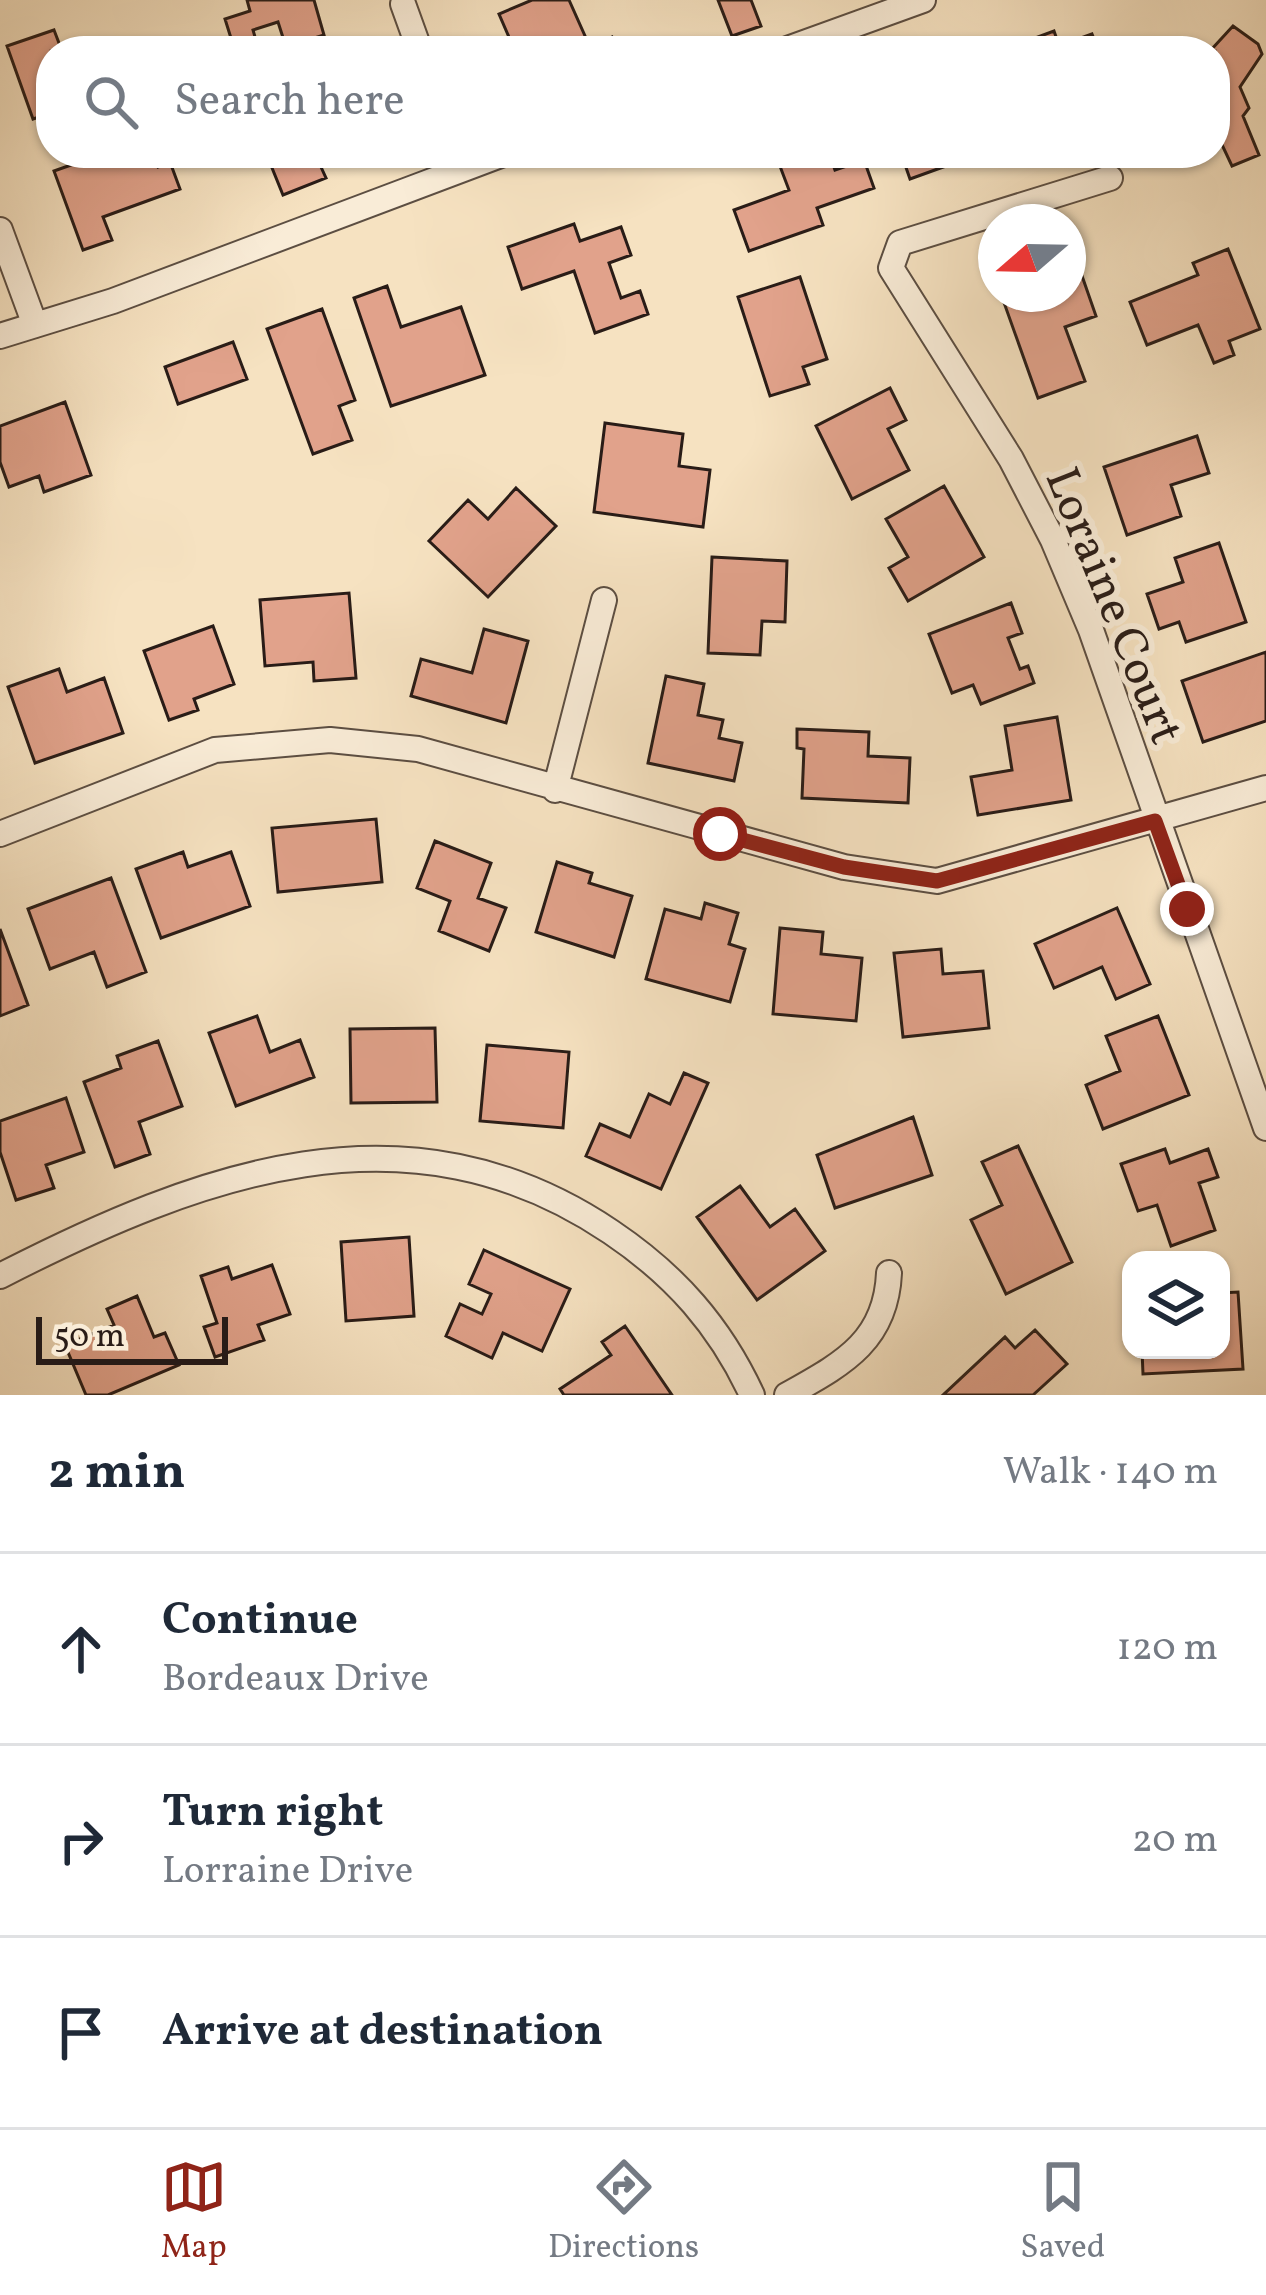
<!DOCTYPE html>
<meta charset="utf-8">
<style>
:root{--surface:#fff;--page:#f6f6f7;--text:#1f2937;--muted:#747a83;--line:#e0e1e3;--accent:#8f2418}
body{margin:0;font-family:Vollkorn,serif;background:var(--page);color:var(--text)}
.controls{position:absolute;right:36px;bottom:36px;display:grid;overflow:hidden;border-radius:24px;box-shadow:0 3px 9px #0004}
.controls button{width:108px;height:108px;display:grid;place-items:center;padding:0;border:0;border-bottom:3px solid var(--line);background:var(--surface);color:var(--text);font:60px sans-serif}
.compass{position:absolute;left:978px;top:204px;width:108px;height:108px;border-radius:50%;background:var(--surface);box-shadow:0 3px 9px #0004;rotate:250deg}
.scale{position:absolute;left:36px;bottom:30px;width:192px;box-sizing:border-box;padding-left:12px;border:6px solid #291c17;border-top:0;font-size:33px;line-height:42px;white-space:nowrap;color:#291c17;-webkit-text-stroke:9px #f9ecd7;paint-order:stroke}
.stop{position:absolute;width:36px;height:36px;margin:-27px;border:9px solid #8f2418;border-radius:50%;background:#fff}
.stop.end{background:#8f2418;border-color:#fff;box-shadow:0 3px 12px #0008}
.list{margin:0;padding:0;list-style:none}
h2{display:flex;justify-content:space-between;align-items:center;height:156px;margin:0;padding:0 48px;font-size:51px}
h2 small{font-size:39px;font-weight:400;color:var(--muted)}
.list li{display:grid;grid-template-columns:78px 1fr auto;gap:36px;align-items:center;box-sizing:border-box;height:192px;padding:0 48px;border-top:3px solid var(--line)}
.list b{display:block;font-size:45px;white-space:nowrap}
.list p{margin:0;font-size:39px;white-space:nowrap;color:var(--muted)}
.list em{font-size:39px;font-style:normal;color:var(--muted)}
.icon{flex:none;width:66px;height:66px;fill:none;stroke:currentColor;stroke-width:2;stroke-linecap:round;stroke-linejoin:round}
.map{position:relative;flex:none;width:1266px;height:1395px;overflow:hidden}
.search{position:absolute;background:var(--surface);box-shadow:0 3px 9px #0004;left:36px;right:36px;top:36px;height:132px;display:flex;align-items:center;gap:30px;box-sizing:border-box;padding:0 42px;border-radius:48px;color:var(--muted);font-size:45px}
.sheet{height:732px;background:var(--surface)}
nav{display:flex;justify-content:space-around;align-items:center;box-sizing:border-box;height:168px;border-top:3px solid var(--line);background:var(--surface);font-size:33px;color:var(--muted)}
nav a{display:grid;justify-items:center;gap:6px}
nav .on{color:var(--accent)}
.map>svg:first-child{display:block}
.building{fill:#e1a28b;stroke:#291c17;stroke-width:3}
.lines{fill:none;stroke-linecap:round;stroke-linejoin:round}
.minor-casing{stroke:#5c4e42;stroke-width:28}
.minor{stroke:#f9ecd7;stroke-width:24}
.route{stroke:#8f2418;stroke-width:15}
.labels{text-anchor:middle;stroke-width:12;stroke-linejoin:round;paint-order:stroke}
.street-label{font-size:48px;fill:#291c17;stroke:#f9ecd7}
</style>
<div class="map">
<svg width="1266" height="1395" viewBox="0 0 1266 1395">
<rect width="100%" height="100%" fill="#f6e2c1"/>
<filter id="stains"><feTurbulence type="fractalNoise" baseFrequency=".00167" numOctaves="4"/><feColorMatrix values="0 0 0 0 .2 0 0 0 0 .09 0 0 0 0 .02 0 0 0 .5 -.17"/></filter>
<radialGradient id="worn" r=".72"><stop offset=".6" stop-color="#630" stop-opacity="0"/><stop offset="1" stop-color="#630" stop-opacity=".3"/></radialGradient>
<path class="building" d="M247,0H314L324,35L286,47L278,22L253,30L259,51H235L225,19L250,11Z
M532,0H569L590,47L612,37L618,51H515L499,14Z
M718,0H751L761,26L732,36Z
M1233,26L1258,44L1262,54L1240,87L1249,108L1243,116L1259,155L1232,166L1215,130V51H1210Z
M54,30L62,51H51V113L33,119L7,46Z
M1054,31L1061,51H1000Z
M1092,34L1099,51H1086L1081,38Z
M105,153H153L158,167L170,162L180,189L103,217L112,240L83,250L54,171Z
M266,153H355L321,167L326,178L283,195Z
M775,153H829L835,170L864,160L874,188L817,208L823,225L749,251L734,210L789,190Z
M901,153H982L910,179Z
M574,224L580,241L621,227L631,255L609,263L621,298L640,291L648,314L595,333L574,271L522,289L508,247Z
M1228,249L1260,329L1229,341L1234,355L1214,363L1198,325L1147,345L1130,302L1198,275L1193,263Z
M1081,273L1096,316L1065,327L1085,381L1038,398L1002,297L1068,294V277Z
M800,277L827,359L803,367L809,384L770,396L738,297Z
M387,286L401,327L461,307L485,375L391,406L354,298Z
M322,309L355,400L339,406L352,440L313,454L267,329Z
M233,342L247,379L178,404L165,367Z
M890,388L906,420L888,429L909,470L852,499L816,426Z
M65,402L91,475L44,492L39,476L9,487L0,462V426Z
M605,423L683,434L679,466L710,470L703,527L594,512Z
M1197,436L1209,473L1171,485L1181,516L1127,535L1104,467Z
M944,486L984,557L908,601L889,568L908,557L886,519Z
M516,488L556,526L488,597L429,541L468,500L488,519Z
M1219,543L1246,622L1186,642L1179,622L1159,629L1147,594L1183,582L1175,558Z
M712,557L787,561L785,622L762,621L760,655L708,653Z
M349,593L356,678L314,681L313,662L265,666L260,600Z
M1011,603L1022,633L1008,638L1020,669L1028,666L1034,683L981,704L973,685L952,693L929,634Z
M213,626L234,684L194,699L198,710L169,720L144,651Z
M484,629L528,641L506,723L411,696L421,659L472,673Z
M1266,652V721L1203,742L1182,681Z
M59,669L67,692L104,678L123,733L35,763L8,687Z
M666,676L704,684L698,715L723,720L719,738L742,743L734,781L648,763Z
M1057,717L1071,800L978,815L971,777L1012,770L1005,726Z
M797,729L869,732L868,756L910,758L908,803L802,798L804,749L797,748Z
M376,819L382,882L278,892L272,828Z
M435,841L491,863L478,898L506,908L489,951L439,931L450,901L417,888Z
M183,852L188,867L231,852L250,906L161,938L136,869Z
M557,862L592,873L589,883L632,896L614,957L536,932Z
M111,878L146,972L107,987L94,952L50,969L28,909Z
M705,903L738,913L729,944L745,949L730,1002L646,979L665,909L701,919Z
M1117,908L1150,984L1116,999L1102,967L1054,988L1035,944Z
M780,928L823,932L821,954L862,958L856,1021L773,1014Z
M0,929L28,1005L0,1016Z
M941,949L943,974L983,971L989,1028L903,1037L894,953Z
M257,1016L270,1052L300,1040L314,1077L236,1106L209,1033Z
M1158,1016L1189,1095L1103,1129L1086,1085L1120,1071L1106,1036Z
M435,1028L437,1102L351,1103L350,1029Z
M158,1041L182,1106L139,1122L150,1154L115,1167L84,1082L121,1068L117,1056Z
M487,1045L569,1052L563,1128L480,1121Z
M684,1073L708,1083L661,1189L586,1156L600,1124L630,1137L649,1094L670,1104Z
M66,1098L84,1152L46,1165L54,1188L16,1200L0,1152V1121Z
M913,1117L932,1175L835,1208L817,1155Z
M1018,1146L1072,1262L1006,1294L971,1220L1002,1205L982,1162Z
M1165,1149L1170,1163L1208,1149L1218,1177L1199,1183L1215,1230L1171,1246L1157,1205L1138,1211L1121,1164Z
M740,1186L770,1227L795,1209L825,1251L757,1300L697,1217Z
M409,1237L414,1316L346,1321L341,1242Z
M484,1250L570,1289L542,1351L503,1333L492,1358L446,1336L460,1304L482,1314L491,1294L469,1284Z
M272,1265L290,1314L258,1325L264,1340L215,1357L204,1327L217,1323L201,1276L228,1267L232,1279Z
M1238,1292L1243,1369L1143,1374L1142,1350H1221V1293Z
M137,1296L154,1337L165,1333L179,1365L108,1395H86L65,1345L114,1325L107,1309Z
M625,1326L672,1395H564L560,1389L611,1355L602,1342Z
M1035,1330L1067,1364L1033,1395H943L1005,1337L1015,1348Z"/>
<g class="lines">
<defs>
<path id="minor" d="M403,4L420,51
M782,51L923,0
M1110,178L900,243L891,268L1011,459L1053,540L1091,630L1266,1128
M0,230L35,325
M0,336L113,301L506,153
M555,790L604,600
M0,834L215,750L330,740L418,749L844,867L937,881L1266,788
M0,1276C199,1174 408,1095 611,1232C675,1275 720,1326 752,1395
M787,1395C842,1364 886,1342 889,1273"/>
</defs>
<use href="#minor" class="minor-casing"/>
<use href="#minor" class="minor"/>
</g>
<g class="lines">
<path class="route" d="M720,834L844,867L937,881L1155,821L1187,909"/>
</g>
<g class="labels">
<g class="street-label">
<text transform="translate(1116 605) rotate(68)" y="17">Loraine Court</text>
</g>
</g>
<rect width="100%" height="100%" filter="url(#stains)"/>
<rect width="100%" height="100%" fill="url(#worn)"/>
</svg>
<div class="controls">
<button><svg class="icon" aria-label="layers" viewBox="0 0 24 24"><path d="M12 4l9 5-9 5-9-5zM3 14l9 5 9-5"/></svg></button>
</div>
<svg class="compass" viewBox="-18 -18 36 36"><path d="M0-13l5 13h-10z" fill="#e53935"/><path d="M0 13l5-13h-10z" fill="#747a83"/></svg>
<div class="scale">50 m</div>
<div class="stop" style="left:720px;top:834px"></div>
<div class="stop end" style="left:1187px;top:909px"></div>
<div class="search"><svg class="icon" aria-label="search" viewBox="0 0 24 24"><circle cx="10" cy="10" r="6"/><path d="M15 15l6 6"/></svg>Search here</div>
</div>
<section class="sheet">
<h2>2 min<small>Walk · 140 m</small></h2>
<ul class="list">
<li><svg class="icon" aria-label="ahead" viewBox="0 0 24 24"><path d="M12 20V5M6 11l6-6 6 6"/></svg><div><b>Continue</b><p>Bordeaux Drive</p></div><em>120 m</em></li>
<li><svg class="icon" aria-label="right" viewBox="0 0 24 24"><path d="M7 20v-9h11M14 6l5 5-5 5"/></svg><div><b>Turn right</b><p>Lorraine Drive</p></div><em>20 m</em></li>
<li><svg class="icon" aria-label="arrive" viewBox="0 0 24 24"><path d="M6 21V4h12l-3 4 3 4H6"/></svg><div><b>Arrive at destination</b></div></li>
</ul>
</section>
<nav>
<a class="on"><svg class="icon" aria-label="map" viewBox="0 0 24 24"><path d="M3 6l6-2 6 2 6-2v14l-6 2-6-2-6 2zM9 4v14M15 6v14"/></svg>Map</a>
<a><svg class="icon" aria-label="directions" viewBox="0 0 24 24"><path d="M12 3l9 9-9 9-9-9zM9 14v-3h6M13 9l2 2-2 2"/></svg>Directions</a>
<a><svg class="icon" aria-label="saved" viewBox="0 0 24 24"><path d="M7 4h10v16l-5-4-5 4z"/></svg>Saved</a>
</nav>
